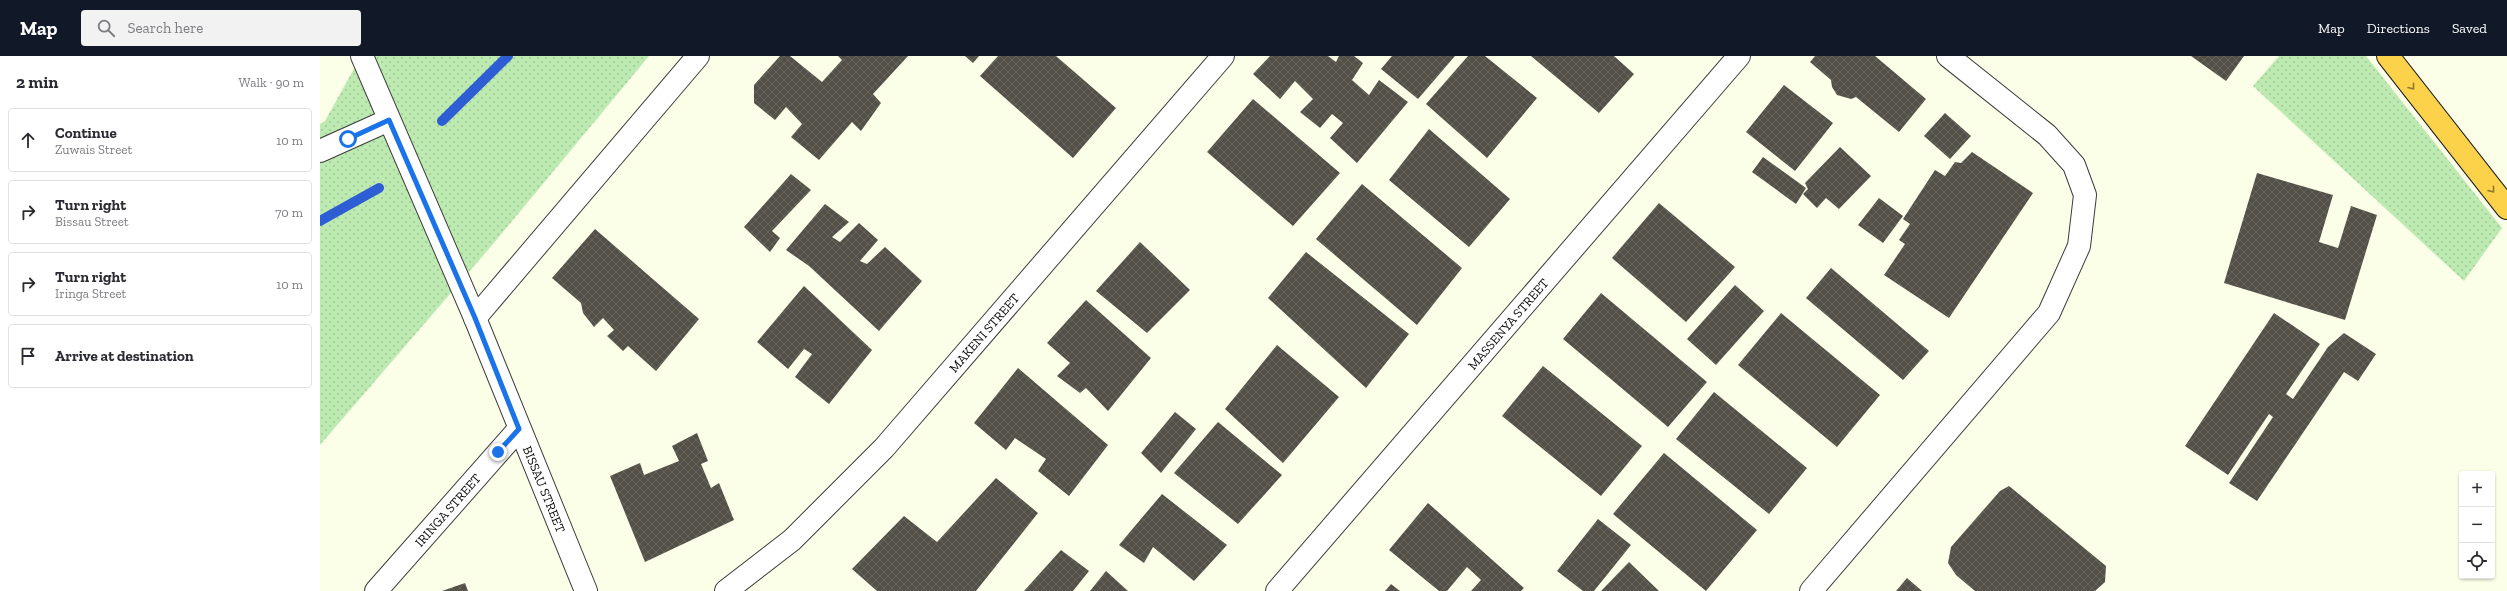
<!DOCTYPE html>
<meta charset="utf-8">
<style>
:root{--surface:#fff;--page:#f2f2f3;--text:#2b2b33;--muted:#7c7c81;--line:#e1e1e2;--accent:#111827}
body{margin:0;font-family:"Zilla Slab",serif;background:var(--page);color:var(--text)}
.controls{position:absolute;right:12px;bottom:12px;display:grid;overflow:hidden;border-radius:4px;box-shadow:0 1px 3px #0004}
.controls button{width:36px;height:36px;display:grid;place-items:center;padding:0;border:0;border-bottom:1px solid var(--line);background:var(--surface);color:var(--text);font:20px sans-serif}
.stop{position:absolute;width:12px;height:12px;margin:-9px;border:3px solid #1a73e8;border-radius:50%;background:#fff}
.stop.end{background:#1a73e8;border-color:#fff;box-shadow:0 1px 4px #0008}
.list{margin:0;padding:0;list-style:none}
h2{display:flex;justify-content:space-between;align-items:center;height:52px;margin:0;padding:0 16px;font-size:17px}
h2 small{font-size:13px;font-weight:400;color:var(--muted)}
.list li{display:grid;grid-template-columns:26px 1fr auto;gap:12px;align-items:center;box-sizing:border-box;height:64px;margin:0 8px 8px;padding:0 8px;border:1px solid var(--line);border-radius:4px}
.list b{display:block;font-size:15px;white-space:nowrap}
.list p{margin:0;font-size:13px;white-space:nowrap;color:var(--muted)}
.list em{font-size:13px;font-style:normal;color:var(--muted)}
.icon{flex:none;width:22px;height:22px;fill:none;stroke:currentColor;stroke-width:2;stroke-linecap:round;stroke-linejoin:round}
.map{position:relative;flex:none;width:2187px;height:535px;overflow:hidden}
header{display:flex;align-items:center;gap:24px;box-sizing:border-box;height:56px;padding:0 20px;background:var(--accent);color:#fff}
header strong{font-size:19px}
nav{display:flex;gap:22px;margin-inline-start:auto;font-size:14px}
.search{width:280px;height:36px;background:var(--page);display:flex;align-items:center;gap:10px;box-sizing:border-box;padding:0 14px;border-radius:4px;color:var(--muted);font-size:15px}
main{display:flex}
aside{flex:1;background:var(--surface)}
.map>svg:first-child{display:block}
.grass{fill:url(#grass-dots)}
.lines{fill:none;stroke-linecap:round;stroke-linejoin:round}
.stream{stroke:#2e5ed3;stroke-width:10}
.building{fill:url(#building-cross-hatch)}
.street-casing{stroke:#3d3d3d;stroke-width:24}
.highway-casing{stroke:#1b1b1b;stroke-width:24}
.street{stroke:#fff;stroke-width:22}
.highway{stroke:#fbd24a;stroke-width:22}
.oneway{stroke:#8f782d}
.route{stroke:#1a73e8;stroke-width:5}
.labels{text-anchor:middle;stroke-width:4;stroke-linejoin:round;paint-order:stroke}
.street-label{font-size:13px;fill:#0a0a0a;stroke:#fff}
</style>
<header>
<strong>Map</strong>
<div class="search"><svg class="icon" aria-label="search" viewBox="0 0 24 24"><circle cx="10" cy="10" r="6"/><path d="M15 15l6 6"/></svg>Search here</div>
<nav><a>Map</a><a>Directions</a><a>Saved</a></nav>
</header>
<main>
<aside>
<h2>2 min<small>Walk · 90 m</small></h2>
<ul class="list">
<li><svg class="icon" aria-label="ahead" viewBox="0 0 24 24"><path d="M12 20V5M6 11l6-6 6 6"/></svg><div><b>Continue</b><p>Zuwais Street</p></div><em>10 m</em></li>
<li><svg class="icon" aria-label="right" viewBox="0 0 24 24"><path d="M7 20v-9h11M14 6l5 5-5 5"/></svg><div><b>Turn right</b><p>Bissau Street</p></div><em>70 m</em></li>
<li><svg class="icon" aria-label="right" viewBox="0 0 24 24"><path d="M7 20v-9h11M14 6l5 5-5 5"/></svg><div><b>Turn right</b><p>Iringa Street</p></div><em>10 m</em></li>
<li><svg class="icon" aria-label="arrive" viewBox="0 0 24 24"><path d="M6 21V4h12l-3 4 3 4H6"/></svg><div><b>Arrive at destination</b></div></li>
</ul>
</aside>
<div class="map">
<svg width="2187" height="535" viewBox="0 0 2187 535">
<defs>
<pattern id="grass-dots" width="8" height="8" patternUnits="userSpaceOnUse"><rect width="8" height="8" fill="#bdeab1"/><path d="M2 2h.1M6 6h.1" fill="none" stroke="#a1c797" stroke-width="1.8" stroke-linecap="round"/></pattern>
<pattern id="building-cross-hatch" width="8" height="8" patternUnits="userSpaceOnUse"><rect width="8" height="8" fill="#535047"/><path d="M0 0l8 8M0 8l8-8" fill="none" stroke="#67645d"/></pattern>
</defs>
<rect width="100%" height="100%" fill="#fcffe8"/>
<path class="grass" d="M41,0H329L173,188L0,389V68L5,65Z
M1959,0H2046L2182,172L2144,225L1933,30Z"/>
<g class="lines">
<path class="stream" d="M122,65L188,0
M0,165L59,132"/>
</g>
<path class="building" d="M460,0H470L502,26L522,4L518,0H588L553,38L561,47L541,75L532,66L499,104L471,81L482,68L466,51L455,64L434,47V29Z
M645,0H659L653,7Z
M678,0H736L796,52L753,102L660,20Z
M950,0H1008L1016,6L1019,0H1034L1043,7L1032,24L1049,39L1059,24L1088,46L1037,107L1010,82L1023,67L1012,58L1000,72L980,56L993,43L975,25L960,43L933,18Z
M1072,0H1135L1098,43L1061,13Z
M1148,0H1165L1217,42L1167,102L1106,48Z
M1211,0H1294L1314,18L1279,57Z
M1495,0H1555L1606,43L1579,76L1536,41L1531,43L1517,39L1512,31L1511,24L1490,6Z
M1871,0H1924L1906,25Z
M1464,29L1513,67L1475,115L1426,76Z
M933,43L1020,117L973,170L887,96Z
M1625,57L1651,80L1630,103L1604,80Z
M1109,73L1190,143L1149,191L1069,124Z
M1520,91L1551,120L1519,153L1506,142L1497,152L1483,138L1488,133L1485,127Z
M1652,96L1713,137L1629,262L1564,219L1585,188L1579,184L1590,168L1583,163L1615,114L1625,120L1635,106L1641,107Z
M1443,101L1486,132L1476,148L1432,116Z
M1937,117L2013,139L1999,186L2018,192L2031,150L2057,159L2025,264L1904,227Z
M471,118L491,134L452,175L460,182L450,196L424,171Z
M1042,128L1142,212L1097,269L996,183Z
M1559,142L1583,160L1563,187L1538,169Z
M1339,147L1415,211L1366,266L1292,202Z
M505,148L529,166L512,181L520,186L539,167L558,184L540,205L547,208L565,191L602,225L559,275L489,210L466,194Z
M275,173L379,263L336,315L308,290L303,295L287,280L294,274L283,262L274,271L263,257L261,247L232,222Z
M820,186L870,234L827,277L776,235Z
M986,196L1089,278L1046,332L948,242Z
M1511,212L1609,295L1583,324L1486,242Z
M1415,229L1444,255L1396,309L1367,283Z
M484,230L552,294L509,348L475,321L492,298L484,293L468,313L437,286Z
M1281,237L1387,326L1348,371L1243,283Z
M766,244L831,302L788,355L766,332L760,337L737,320L750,307L727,287Z
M1461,257L1560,339L1517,391L1418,309Z
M1954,257L2000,288L1966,338L1973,343L2008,291L2024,277L2056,298L2038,325L2024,316L1937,445L1909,427L1953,361L1949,358L1908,419L1865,390Z
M957,289L1019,341L963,407L905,353Z
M1223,310L1322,390L1281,440L1182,360Z
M698,312L788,389L749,440L718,415L726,403L695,382L686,394L654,367Z
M1394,336L1487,412L1449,458L1356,383Z
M855,356L876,373L841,417L821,397Z
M898,366L962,419L918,468L854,417Z
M377,377L388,405L381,408L391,432L399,427L414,464L325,506L290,420L320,407L324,419L359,405L352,390Z
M1344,397L1437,474L1386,535L1293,458Z
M676,422L718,457L656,535H557L532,513L584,460L617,486Z
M1689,430L1786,510L1785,526L1775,535H1655L1636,519L1628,507L1631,491L1680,435Z
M842,438L907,489L874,525L833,491L824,507L799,489Z
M1108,447L1204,532L1201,535H1151L1161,524L1147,511L1127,535H1119L1069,494Z
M1278,463L1311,489L1274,535H1263L1237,515Z
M741,494L769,515L753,535H704Z
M1309,506L1339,535H1281Z
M786,515L808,535H770Z
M1587,522L1602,535H1576Z
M145,527L148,535H122Z
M1071,528L1080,535H1065Z"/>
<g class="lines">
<defs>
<g id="street">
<path id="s1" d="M42,0L155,262L266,535"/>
<path d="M0,95L69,64"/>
<path d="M155,262L378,0"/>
<path id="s2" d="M56,535L199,373"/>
<path id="s3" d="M406,535L472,484L564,392L903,0"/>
<path id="s4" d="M957,535L1419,0"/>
<path d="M1491,535L1729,257L1759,190L1765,139L1754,109L1727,79L1628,0"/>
</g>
<path id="highway" d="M2068,0L2187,152"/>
</defs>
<use href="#street" class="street-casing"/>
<use href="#highway" class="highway-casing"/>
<use href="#street" class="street"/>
<use href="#highway" class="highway"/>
</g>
<defs><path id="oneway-chevron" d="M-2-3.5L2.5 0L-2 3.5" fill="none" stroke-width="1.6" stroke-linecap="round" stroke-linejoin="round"/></defs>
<g class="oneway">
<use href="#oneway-chevron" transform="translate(2092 31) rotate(52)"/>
<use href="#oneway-chevron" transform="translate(2172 134) rotate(52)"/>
</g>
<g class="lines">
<path class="route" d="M28,83L69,64L155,262L199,373L178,396"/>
</g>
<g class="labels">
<g class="street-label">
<text dy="5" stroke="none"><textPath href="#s4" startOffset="353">MASSENYA STREET</textPath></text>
<text dy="5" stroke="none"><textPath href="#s3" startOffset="366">MAKENI STREET</textPath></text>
<text dy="5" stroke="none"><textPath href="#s1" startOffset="470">BISSAU STREET</textPath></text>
<text dy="5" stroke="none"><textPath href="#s2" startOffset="108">IRINGA STREET</textPath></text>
</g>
</g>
</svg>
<div class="controls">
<button>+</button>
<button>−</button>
<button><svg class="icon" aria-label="locate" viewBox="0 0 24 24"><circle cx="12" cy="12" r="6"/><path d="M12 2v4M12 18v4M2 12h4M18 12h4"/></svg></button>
</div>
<div class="stop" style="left:28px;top:83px"></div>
<div class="stop end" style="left:178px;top:396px"></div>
</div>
</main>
